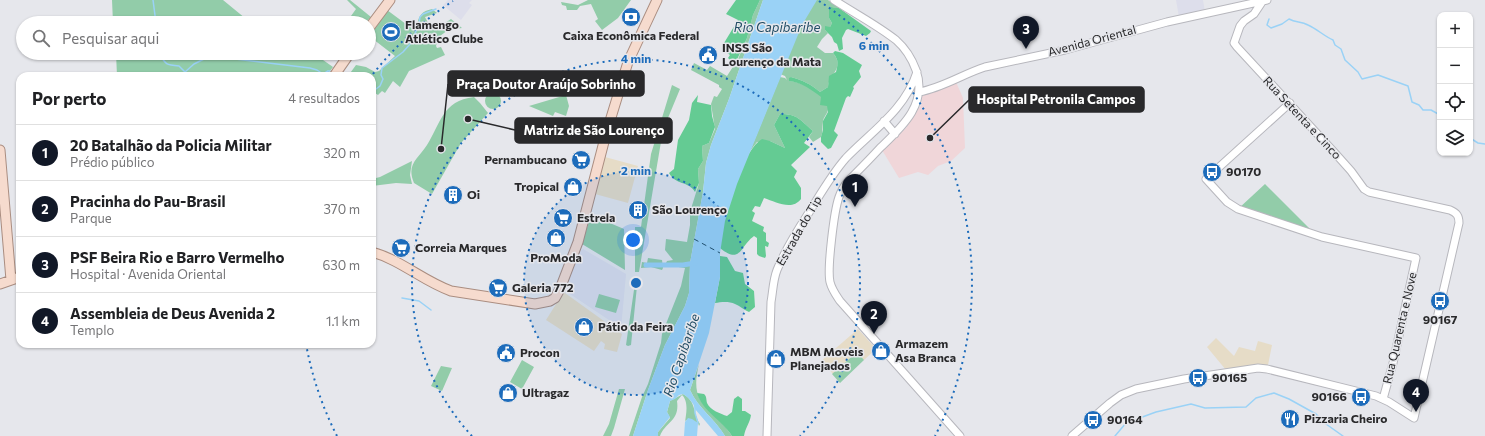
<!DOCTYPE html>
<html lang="pt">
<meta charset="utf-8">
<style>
:root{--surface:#fff;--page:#f2f2f2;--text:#202124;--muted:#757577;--line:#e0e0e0;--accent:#111827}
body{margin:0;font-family:Commissioner,sans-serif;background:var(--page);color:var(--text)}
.controls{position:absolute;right:12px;top:12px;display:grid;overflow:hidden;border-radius:8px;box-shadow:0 1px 3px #0004}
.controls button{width:36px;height:36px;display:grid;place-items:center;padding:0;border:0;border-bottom:1px solid var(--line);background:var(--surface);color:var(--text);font:20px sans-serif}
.you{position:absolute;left:633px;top:240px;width:14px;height:14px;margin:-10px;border:3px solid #fff;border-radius:50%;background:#1a73e8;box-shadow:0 0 0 6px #1a73e833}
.badge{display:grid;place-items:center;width:26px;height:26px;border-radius:50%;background:var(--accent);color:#fff;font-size:13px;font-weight:700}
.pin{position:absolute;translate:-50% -33px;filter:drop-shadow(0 1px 2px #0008)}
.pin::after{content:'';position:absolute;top:21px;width:14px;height:12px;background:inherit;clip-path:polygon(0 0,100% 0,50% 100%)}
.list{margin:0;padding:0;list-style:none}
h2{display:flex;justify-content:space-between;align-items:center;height:52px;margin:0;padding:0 16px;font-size:17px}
h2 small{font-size:13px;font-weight:400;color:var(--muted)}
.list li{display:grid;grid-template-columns:26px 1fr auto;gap:12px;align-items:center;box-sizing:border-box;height:56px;padding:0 16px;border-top:1px solid var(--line)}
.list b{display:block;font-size:15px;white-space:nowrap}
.list p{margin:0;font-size:13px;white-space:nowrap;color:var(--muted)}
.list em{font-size:13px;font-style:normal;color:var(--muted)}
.icon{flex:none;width:22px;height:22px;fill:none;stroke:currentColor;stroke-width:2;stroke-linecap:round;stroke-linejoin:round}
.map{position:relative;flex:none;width:1485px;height:436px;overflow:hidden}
.search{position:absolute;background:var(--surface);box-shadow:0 1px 3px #0004;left:16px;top:16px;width:360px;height:44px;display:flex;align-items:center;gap:10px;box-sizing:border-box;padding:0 14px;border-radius:22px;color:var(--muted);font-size:15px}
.panel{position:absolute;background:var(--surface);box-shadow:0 1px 3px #0004;left:16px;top:72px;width:360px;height:276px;border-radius:12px}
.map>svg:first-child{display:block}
.commercial{fill:#e6dcc7}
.built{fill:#dddeeb}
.medical{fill:#f0d6d9}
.green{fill:#92cca9}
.forest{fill:#64cb93}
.water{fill:#9ad2f6}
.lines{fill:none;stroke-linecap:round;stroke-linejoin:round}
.stream{stroke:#9ad2f6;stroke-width:1.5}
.canal{stroke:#9ad2f6;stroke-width:5}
.ferry{stroke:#224d65;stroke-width:1;stroke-dasharray:5 4;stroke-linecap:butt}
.minor-casing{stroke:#b7b7bd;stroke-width:9}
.major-casing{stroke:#aa8d80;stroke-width:11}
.minor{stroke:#fff;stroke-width:7}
.major{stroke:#f6dbce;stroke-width:9}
.ring{fill:none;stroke:#1d6cbb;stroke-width:2;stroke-dasharray:2 4}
.labels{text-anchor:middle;stroke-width:3;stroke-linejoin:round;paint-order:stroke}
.poi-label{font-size:12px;font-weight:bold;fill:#29292b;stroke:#e6e7ec;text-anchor:start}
.street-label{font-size:12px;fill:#29292b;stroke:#e6e7ec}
.water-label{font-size:13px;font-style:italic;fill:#224d65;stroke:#e6e7ec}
.centre{fill:#1d6cbb;stroke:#e6e7ec;stroke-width:2}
.ring-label{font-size:12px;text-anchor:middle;font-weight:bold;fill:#1d6cbb;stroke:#e6e7ec;stroke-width:3;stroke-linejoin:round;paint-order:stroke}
.leader{fill:none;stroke:#29292b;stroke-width:1.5}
.callout-dot{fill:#29292b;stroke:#e6e7ec;stroke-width:1.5}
.callout{fill:#29292b;stroke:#29292b;stroke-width:1.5}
.callout-label{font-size:13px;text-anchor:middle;font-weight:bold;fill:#fff}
</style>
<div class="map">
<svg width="1485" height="436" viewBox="0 0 1485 436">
<rect width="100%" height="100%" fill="#e6e7ec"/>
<path class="commercial" d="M605,157L638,166L628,203L595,194Z
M563,293H565L622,334L617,352L604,349L605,344L601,341L594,351L546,320Z
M858,329L876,349L864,360L857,352L833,374L821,361Z
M1216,338L1234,356L1239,347L1255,351L1258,341L1272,345L1268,365L1226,370L1207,347Z"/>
<path class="built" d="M448,0H472L469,3L472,5L461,20L443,5Z
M1176,0H1203L1205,12L1179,17Z
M583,249L626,274L621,328L564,290L576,255Z"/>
<path class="medical" d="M956,82L963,98L965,148L951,161L938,166L928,175L918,172L899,178L882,150L906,128L921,105L922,96Z"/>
<path class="green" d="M112,0H223L251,23H113Z
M347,0H350L371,17L365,23H346L356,9Z
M588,0H631L618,18L602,30L595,21L598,19L591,4L580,6L577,10H567L566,6L562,5L561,2L578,5Z
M760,0H763L729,99L711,145L706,163L703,192L690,263L689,293L685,306L665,345L648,390L633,436H629L642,397L648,384L661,343L662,334L681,286L685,268L665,265L667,261L673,260L665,250L666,239L687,242L690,225V212L699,183L698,169L703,161L702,146L709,143L715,129L711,104L714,96L717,97L722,89L719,87V85L691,70L694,63L707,70L710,66L727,76L738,59L747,38L753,15Z
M815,0H828L839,8L834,9L829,18L832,23L830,27L825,30L828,33L822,39L817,47L825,53H833C846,69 828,74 828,87L820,92C811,84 802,80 791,77L789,81C802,82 824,93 828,107C829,113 823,117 823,122C822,128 823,132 821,137L813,142L809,137L813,131C800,120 798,114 780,114L774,125L785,148L770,141L757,142L750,151L780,77L785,78L787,80L785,76L780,74L791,38Z
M432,9L437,13L425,17L430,27L433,26L436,29L451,19L462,28L448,30L436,39L437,43L436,46L437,48L441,47L445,55L409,71L400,87L393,81L385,93L382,91L378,95L372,91V76H348L356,65L366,67L375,72L379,71L395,56L369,36L387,10L414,30L396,56L417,26C418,16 422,11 432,9Z
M116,53H313L333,67L326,76H289L288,73L248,76H117Z
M672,85L680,89L663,130L639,272H635V227H641L651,154Z
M485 101a8 8 0 1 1 16 0a8 8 0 1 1-16 0Z
M566,95L569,106L566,116L555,112L553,116L529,106Z
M474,97L480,103L488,113L461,143L432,194L414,183C406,164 418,159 427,145C441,123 442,101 474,97Z
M412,161L410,175L412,184L396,183L372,186V179L380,177Z
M1265,184L1310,229L1307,232L1238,209Z
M591,215L624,229L625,270L582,244Z
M648,258L662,260L663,268L662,270L651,267L641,268L642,262L647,263Z
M635,283L637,286L631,345L628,346L626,345L627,338Z
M599,294L620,300L616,313L595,307Z
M857,352L864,360L840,383L832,374Z
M522,360L534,367L522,389L510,382Z
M699,364C688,408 712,405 732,436H725C715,419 698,408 690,390Z
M441,366L452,368L442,391L431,386Z
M619,389H625L614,428L611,436H603L609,424Z
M683,394C697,402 692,412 700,424L699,426L698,423L686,420L685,422C686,414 689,402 682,395L677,401C680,421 665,422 660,436H658V432L670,418L667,412L670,401C674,399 679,396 683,394Z"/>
<path class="forest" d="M736,0H760L753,15L747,38L734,66L730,62L731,61L728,58L730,55L723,50L725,46L724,43L738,20L726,14Z
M831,7L834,8H839L871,31L870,33L866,36L848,29L846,30L842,38L843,49L839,51L837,44L834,42L832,37L825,30V26L830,27L832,23L829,18V9Z
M835,51L843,53L862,65L859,71L861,77L853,87L854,88L850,97L848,96L846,98L834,131L838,135L831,148L828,149L821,142V137L823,130V121L828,112L827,106L820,105L821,97C812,90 801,82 789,81V78L791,77C802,80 811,84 820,92L828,87L829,76L836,72C838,64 839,60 833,53Z
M698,95L697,102L711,105L712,116L715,127L709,143L702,146L703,161L698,169L699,183L695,192C689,181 675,185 669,173L674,169L678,140L689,120L692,103Z
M780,114C798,114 800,120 813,131L804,143L810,147L791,165L797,171L794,177L801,188V199C792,211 776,202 764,198L760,207L755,206L752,211L755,213L752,221L764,227L763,231L766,233V241L769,243L768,247L765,246L766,256L765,258L759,256L757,254V238L754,236C740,246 741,265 720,248C721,240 722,233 723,226C727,205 744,149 762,139L770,141L785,148L774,125Z
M720,256L727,257L735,271L743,273L745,284L754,291L755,307L749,312C744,310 740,306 735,304C729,301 721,302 715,303L720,277Z
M697,393L704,394C707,397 706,399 707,403C710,410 721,414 727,416L732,412L734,399L738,396L742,399V411H745L751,415C750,423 745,428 744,436H732C722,420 702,411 697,393Z"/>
<path class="water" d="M763,0H817L802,25L737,184L725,221L720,253V277L709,333L690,390C698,408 715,419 725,436H718L695,409C694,403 688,397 683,394L679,395L675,399L670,401L667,412L670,417L658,432V436H633L648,390L665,345L685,306L689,293L690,263L703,192L706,163L711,145L729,99Z
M688,418L692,419L698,423L697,436H684L685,422Z"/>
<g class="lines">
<path class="stream" d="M153,0L156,23
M1269,19L1267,25L1271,28L1282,24L1289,19C1296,23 1301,21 1308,25C1317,29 1324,36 1333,40L1335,45L1341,49L1345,60L1358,72L1362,79L1378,75L1408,86L1412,102L1419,105L1423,110H1431L1440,115
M159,53C166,65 166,65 179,66L185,72L194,64L210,56L310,68L317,70L323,74L328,71H330
M372,88L376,89L380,86L383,79L381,75L382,68L403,52L411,43L419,24L420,17L423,14L436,9
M1470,138L1478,143L1485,144
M402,298L419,301L431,310
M695,406V413L698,423
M1115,436L1126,423L1156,412L1191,404L1205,408L1246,407L1256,398L1274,393L1289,399L1316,414L1326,424L1343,436"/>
<path class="canal" d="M646,265H683L695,263"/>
<path class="ferry" d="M694,239L720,253"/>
<defs>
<path id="minor" d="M834,0C854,13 877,25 896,40C905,48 912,59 916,70C928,104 902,127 880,148C870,159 859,170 848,181C844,186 841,191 839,197C834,211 827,269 830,282C832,290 836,295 840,301L960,436
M919,92C942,88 963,74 985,67L1065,50L1167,22L1267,0
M1290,103L1206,179L1227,202L1238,209L1322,237L1416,258L1393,363L1383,399
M884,121L895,134
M767,436L771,302C773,291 773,280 777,270C785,250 797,231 808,214C820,195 831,175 846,158C872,131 905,110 917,72
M1072,436L1110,403L1121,395L1136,389L1184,379L1258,368L1267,369L1376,396L1389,402L1414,418L1459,223C1459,216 1457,213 1450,210L1369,192L1364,189L1351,171L1334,152L1237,47L1234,43L1240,26L1244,21L1254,14L1262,2"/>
<path id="major" d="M369,28L390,0
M334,76L350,53
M0,150L11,280
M372,252C401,260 423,281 451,291L535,304L550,301L555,298L560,289L578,242L606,134L628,62L657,0
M0,284L20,277"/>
</defs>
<use href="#minor" class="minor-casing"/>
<use href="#major" class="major-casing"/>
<use href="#minor" class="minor"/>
<use href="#major" class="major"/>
</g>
<circle cx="636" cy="283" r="112" fill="#1d6cbb" fill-opacity=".12"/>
<g class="ring">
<circle cx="636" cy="283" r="112"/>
<path d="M472 436A224 224 0 1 1 800 436"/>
<path d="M337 436A336 336 0 0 1 306 344M373 74A336 336 0 0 1 453 1M819 1A336 336 0 0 1 935 436"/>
</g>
<defs>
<symbol id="bank-disc" viewBox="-11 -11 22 22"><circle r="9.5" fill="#1d6cbb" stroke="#e6e7ec"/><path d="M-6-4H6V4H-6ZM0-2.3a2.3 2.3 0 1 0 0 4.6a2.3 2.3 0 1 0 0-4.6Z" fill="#fff"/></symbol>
<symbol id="stadium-disc" viewBox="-11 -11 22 22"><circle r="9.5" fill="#1d6cbb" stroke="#e6e7ec"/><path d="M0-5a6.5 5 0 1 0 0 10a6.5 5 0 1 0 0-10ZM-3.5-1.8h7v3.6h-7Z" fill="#fff"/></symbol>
<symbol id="civic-disc" viewBox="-11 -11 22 22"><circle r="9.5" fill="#1d6cbb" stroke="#e6e7ec"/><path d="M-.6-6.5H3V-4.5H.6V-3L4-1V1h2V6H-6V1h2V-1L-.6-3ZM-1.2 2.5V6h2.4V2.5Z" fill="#fff"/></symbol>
<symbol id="supermarket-disc" viewBox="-11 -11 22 22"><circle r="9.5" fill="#1d6cbb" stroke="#e6e7ec"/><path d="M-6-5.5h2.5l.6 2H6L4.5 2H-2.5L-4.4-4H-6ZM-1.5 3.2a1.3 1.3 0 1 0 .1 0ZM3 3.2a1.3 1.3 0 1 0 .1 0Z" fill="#fff"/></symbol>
<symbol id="bus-disc" viewBox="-11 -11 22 22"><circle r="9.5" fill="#1d6cbb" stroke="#e6e7ec"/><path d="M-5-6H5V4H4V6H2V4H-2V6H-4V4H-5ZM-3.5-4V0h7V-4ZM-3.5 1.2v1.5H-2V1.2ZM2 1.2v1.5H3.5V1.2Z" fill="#fff"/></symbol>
<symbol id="shop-disc" viewBox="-11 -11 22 22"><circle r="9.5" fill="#1d6cbb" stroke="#e6e7ec"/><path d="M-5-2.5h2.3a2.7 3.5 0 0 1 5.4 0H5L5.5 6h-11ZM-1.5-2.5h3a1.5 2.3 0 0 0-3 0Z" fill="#fff"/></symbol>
<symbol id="building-disc" viewBox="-11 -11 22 22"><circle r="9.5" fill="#1d6cbb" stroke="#e6e7ec"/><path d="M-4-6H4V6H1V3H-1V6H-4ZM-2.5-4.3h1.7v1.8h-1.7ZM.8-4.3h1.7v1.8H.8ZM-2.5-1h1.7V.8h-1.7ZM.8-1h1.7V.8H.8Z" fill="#fff"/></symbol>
<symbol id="restaurant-disc" viewBox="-11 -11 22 22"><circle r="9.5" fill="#1d6cbb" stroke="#e6e7ec"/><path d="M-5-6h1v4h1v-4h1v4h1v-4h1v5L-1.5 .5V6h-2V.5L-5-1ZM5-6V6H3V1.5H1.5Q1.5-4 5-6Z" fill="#fff"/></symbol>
</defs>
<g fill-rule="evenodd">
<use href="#bank-disc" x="620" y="6" width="22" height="22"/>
<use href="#stadium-disc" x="380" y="21" width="22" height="22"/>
<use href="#civic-disc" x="697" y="44" width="22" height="22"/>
<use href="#supermarket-disc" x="570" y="149" width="22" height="22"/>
<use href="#bus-disc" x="1201" y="161" width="22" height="22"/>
<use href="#shop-disc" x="562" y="176" width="22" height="22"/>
<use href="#building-disc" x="442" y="184" width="22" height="22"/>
<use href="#building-disc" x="627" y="199" width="22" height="22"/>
<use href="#supermarket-disc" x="552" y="207" width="22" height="22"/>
<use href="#shop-disc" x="545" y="227" width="22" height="22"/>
<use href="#supermarket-disc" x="390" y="237" width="22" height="22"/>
<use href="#supermarket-disc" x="487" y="277" width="22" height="22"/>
<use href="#bus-disc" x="1429" y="290" width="22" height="22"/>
<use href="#shop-disc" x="573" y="316" width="22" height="22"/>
<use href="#shop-disc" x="870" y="340" width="22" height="22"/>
<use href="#civic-disc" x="495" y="342" width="22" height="22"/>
<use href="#shop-disc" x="765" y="348" width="22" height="22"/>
<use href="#bus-disc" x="1187" y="367" width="22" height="22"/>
<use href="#shop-disc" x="497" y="382" width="22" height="22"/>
<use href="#bus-disc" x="1350" y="386" width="22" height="22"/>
<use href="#restaurant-disc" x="1279" y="408" width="22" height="22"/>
<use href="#bus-disc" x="1082" y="409" width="22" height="22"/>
</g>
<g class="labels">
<g class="poi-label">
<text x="405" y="29">Flamengo<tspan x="405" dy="14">Atlético Clube</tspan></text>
<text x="631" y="40" text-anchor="middle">Caixa Econômica Federal</text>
<text x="722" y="52">INSS São<tspan x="722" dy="14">Lourenço da Mata</tspan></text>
<text x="567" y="164" text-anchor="end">Pernambucano</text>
<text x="1226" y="176">90170</text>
<text x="559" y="191" text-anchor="end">Tropical</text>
<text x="467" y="199">Oi</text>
<text x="652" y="214">São Lourenço</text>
<text x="577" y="222">Estrela</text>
<text x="415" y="252">Correia Marques</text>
<text x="556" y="262" text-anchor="middle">ProModa</text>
<text x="512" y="292">Galeria 772</text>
<text x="1440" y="324" text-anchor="middle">90167</text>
<text x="598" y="331">Pátio da Feira</text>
<text x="895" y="348">Armazem<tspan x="895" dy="14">Asa Branca</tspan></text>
<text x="790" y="356">MBM Moveis<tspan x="790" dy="14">Planejados</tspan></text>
<text x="520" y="357">Procon</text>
<text x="1212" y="382">90165</text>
<text x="522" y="397">Ultragaz</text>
<text x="1347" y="401" text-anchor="end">90166</text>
<text x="1304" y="423">Pizzaria Cheiro</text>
<text x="1107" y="424">90164</text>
</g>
<g class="street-label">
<text transform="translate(1092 41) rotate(-15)" y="4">Avenida Oriental</text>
<text transform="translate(1302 118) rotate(47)" y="4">Rua Setenta e Cinco</text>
<text transform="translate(799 231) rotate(-60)" y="4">Estrada do Tip</text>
<text transform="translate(1400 328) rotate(-77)" y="4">Rua Quarenta e Nove</text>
</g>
<g class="water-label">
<text x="777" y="32">Rio Capibaribe</text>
<text transform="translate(681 355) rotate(-71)" y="5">Rio Capibaribe</text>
</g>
</g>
<circle cx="636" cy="283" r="6" class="centre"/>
<g class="ring-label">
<text x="874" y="50">6 min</text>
<text x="636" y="63">4 min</text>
<text x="636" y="175">2 min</text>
</g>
<path class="leader" d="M441 149L448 84M930 138L969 100M468 119L515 130"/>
<g class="callout-dot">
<circle cx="441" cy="149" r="4"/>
<circle cx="930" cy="138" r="4"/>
<circle cx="468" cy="119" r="4"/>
</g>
<g class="callout">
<rect x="448" y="71" width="196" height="25" rx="4"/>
<rect x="969" y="87" width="175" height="25" rx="4"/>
<rect x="515" y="118" width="157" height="25" rx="4"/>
</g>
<g class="callout-label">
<text x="546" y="89">Praça Doutor Araújo Sobrinho</text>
<text x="1056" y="104">Hospital Petronila Campos</text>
<text x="594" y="135">Matriz de São Lourenço</text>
</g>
</svg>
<div class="controls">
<button>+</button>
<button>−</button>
<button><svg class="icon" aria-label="locate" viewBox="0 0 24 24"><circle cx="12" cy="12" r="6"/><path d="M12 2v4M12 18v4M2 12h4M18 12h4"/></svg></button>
<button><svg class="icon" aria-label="layers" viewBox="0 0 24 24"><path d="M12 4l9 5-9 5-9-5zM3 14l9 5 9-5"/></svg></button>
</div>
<div class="you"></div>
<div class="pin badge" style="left:855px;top:207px">1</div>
<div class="pin badge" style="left:874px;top:334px">2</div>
<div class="pin badge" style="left:1026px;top:49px">3</div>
<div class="pin badge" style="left:1416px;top:412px">4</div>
<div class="search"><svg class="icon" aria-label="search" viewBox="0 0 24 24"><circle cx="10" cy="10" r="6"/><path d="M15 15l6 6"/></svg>Pesquisar aqui</div>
<section class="panel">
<h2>Por perto<small>4 resultados</small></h2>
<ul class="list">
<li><span class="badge">1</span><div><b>20 Batalhão da Policia Militar</b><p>Prédio público</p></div><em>320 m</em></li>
<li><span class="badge">2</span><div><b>Pracinha do Pau-Brasil</b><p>Parque</p></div><em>370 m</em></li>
<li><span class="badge">3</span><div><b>PSF Beira Rio e Barro Vermelho</b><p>Hospital · Avenida Oriental</p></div><em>630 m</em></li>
<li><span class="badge">4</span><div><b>Assembleia de Deus Avenida 2</b><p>Templo</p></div><em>1.1 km</em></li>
</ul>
</section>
</div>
